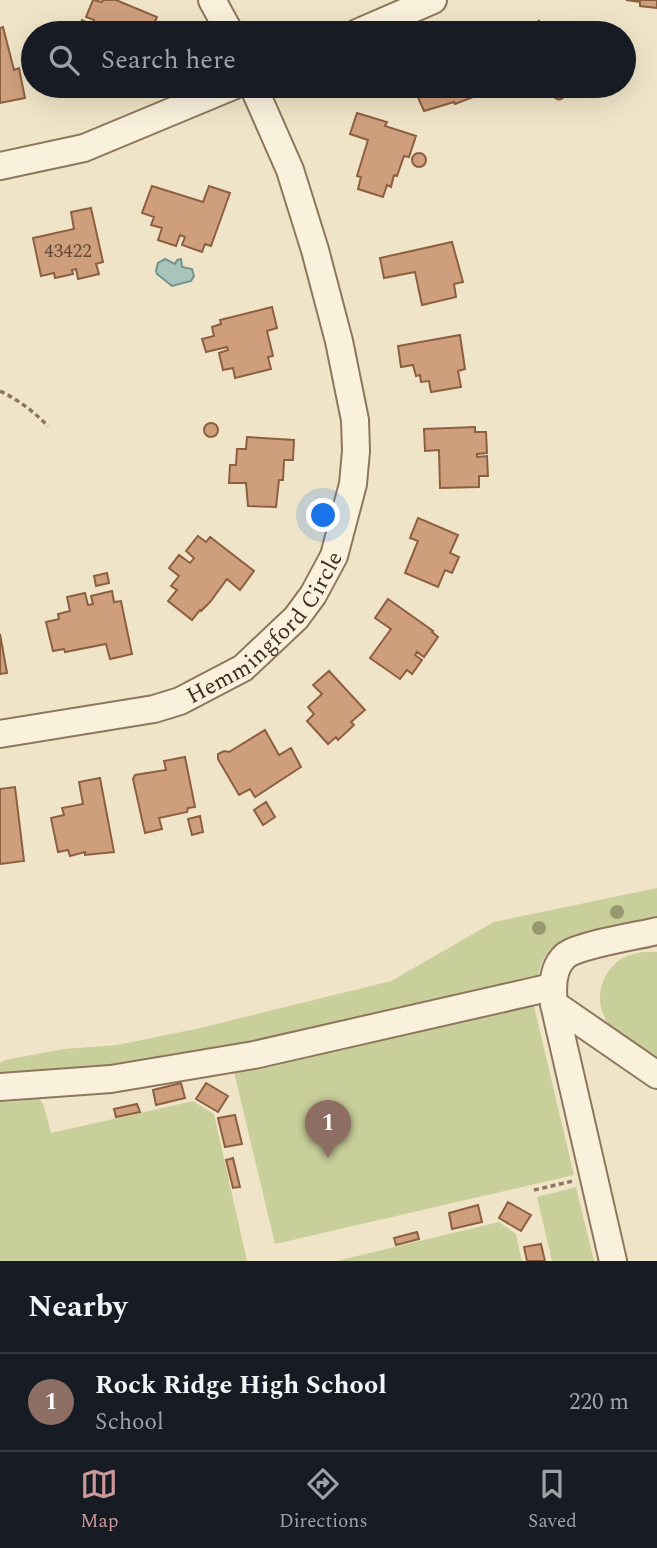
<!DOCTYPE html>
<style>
:root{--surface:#171b24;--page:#20242c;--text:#f1f3f6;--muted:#9ea1a6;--line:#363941;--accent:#cc999b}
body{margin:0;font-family:Spectral,serif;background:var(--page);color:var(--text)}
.you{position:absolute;left:324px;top:516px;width:24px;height:24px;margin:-18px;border:5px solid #fff;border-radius:50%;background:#1a73e8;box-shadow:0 0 0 10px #1a73e833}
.badge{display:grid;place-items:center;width:46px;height:46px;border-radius:50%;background:var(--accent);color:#fff;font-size:23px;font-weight:700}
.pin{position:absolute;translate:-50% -58px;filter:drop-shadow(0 2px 4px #0008)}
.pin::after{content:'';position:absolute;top:37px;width:24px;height:21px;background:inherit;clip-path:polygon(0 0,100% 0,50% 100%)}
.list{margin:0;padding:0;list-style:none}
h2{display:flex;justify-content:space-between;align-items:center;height:91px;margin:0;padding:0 28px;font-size:30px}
h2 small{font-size:23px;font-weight:400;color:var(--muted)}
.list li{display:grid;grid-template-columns:46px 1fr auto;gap:21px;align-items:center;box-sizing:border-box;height:98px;padding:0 28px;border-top:2px solid var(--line)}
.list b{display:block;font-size:26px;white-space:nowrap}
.list p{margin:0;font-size:23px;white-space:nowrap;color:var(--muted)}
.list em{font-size:23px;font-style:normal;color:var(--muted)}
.icon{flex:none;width:38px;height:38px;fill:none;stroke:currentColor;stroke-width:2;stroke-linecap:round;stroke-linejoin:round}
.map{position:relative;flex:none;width:657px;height:1261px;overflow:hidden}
.search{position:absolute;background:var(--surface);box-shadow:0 7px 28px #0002;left:21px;right:21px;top:21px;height:77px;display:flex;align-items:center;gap:18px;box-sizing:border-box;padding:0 24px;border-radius:38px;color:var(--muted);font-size:26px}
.sheet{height:189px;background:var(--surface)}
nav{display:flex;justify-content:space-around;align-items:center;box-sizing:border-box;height:98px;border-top:2px solid var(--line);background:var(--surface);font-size:19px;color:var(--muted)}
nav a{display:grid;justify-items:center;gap:4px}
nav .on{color:var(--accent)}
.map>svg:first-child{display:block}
.green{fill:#c9cf9b}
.water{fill:#a9c4bc;stroke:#6f938a;stroke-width:2}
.building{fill:#cf9f7d;stroke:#8d5f41;stroke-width:2}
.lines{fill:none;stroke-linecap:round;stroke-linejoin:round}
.minor-casing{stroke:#8d765c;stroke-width:30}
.path{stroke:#8d765c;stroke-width:3.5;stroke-dasharray:5 3.5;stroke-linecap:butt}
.minor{stroke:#faf1dc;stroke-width:26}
.tree{fill:#96986f}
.labels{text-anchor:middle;stroke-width:7;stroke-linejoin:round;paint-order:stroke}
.number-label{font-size:19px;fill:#624a37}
.street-label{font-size:23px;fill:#3d2e20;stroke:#f7eed8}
</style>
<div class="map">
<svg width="657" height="1261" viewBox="0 0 657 1261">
<rect width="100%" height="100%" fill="#f0e4c8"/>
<path class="green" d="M657,888V919C633,925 567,935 551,949C541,958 538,973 536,985L235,1055L0,1082V1063L5,1060L64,1049L117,1045L200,1028L391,981L494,922Z
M642,952H657V1058C641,1048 619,1038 608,1023C593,1003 600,972 621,959C627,955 635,954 642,952Z
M517,1001L534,1006L574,1175L275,1244L233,1068Z
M36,1093L44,1106L51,1133L193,1101L214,1114L247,1261H0V1099L2,1102L22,1101Z
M576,1187L594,1261H552L537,1197Z
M499,1222L516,1234L522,1261H336Z"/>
<path class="water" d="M165,259L175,264L177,260L181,259L182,267L192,269L194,276L191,281L172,286L157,274L156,271L158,263Z"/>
<path class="building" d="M93,0L102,2L103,0H116L157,17L150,33H140L133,30L131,33H76L82,20L92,25L94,20L86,17Z
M626,0H657V8L640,6V2Z
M539,21L546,33H519Z
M3,27L14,70L19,68L25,98L0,103V28Z
M413,86H472L476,96L455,104L454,102L424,111Z
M512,86H528L516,93Z
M553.5 94a5.5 5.5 0 1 1 11 0a5.5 5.5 0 1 1-11 0Z
M357,113L387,122L385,126L416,136L409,157L404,156L397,176L394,175L391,187L387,185L383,197L358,189L361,177L357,176L368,140L350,134Z
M412 160a7 7 0 1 1 14 0a7 7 0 1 1-14 0Z
M152,186L203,202L209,186L230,193L211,246L205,244L202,252L182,245L185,237L180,235L176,246L158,240L162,228L151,225L154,217L142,213Z
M91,208L103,262L96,264L99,274L78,279L76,269L72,270L73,274L55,278L54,273L41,276L33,238L74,229L71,212Z
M452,242L463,282L454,284L456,297L422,305L415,272L384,278L380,258Z
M272,307L277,328L267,331L273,356L268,357L271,369L235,378L233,368L223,370L219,353L228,350L227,347L206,352L202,339L214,336L212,327L221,324L220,320Z
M460,335L465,369L458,371L461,387L431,392L429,381L421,382L420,375L416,376L413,365L401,367L398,346Z
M204 430a7 7 0 1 1 14 0a7 7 0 1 1-14 0Z
M475,427V432H486L487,453L477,454V457L487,456L488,476H479V487L440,488L439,450L425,451L424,429Z
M247,437L294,440L293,460H284L283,480H279L276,507L248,506L246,483H229L230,465H236L237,449H246Z
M418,518L458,535L450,553L459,557L452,573L445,570L438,587L405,573L418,541L410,538Z
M198,536L206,542L210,537L254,571L240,590L227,579L210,602L201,611L200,610L192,620L168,601L177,590L171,586L179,576L169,568L179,555L190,563L194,558L186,551Z
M107,573L109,583L96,586L94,576Z
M112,591L114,602L121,601L132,654L110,659L106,644L65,652L64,649L53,651L46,622L59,619L58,614L70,611L67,597L85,593L88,605L93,604L91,596Z
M388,599L433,631L432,632L438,637L424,657L417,652L415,655L422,660L412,674L407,670L400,679L370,658L391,629L375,618Z
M0,634L7,673L0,674Z
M329,671L365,710L351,722L354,725L338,740L336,737L328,744L307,721L314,714L308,707L322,694L313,685Z
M265,730L279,755L291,748L301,767L255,797L250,789L239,795L218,759V754L224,751L229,752Z
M185,757L195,807L188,808L187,812L159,818L162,829L145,833L133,779L135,775L166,770L164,761Z
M100,778L114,852L85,855V852L70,856L68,850L58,852L51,818L64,815L62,808L83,804L79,782Z
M15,787L24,861L0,864V789Z
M266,802L275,817L263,825L254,810Z
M200,816L203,832L192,835L188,819Z
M181,1083L185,1098L156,1105L153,1090Z
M206,1083L228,1096L218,1112L196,1099Z
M137,1104L140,1112L116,1117L114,1109Z
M235,1115L242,1144L225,1147L218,1118Z
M233,1158L240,1187L233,1188L226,1160Z
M508,1202L531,1215L521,1231L499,1218Z
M478,1205L482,1222L452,1229L449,1213Z
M417,1232L419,1239L396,1245L394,1238Z
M541,1244L545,1261H527L524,1247Z"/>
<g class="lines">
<defs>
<g id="minor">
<path d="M212,0L230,33"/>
<path d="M357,33L433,0"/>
<path d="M0,166L84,148L233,86"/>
<path id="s1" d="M0,734L154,709L180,701L243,668L296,618L313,595L334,556L353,484L356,451L355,420L339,341L315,250L290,170L253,86"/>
<path d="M554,1004L657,1075"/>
<path d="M0,1087L111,1079L254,1055L552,987"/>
<path d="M613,1261L554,1004C552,988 552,968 565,956C578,945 637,936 657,931"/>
</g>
</defs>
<use href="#minor" class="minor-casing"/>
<path class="path" d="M0,391C19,400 34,412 48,426
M534,1190L573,1181"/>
<use href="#minor" class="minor"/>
</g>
<g class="tree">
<circle cx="617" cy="912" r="7"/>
<circle cx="539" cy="928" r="7"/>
</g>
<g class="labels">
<g class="number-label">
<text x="68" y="257">43422</text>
</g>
<g class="street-label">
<text dy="8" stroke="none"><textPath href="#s1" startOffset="298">Hemmingford Circle</textPath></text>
</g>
</g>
</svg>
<div class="you"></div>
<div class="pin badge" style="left:328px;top:1158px;background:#8d6e63">1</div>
<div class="search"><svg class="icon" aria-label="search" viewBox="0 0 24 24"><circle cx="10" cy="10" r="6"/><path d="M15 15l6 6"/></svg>Search here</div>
</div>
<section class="sheet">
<h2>Nearby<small></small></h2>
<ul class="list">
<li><span class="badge" style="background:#8d6e63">1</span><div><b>Rock Ridge High School</b><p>School</p></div><em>220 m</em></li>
</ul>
</section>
<nav>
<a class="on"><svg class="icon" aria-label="map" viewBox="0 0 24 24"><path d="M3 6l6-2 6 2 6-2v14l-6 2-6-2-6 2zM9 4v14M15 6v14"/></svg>Map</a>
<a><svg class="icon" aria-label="directions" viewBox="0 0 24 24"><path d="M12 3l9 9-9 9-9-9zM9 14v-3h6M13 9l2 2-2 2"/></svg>Directions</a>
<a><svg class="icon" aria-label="saved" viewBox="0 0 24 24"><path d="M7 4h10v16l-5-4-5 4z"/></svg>Saved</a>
</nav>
